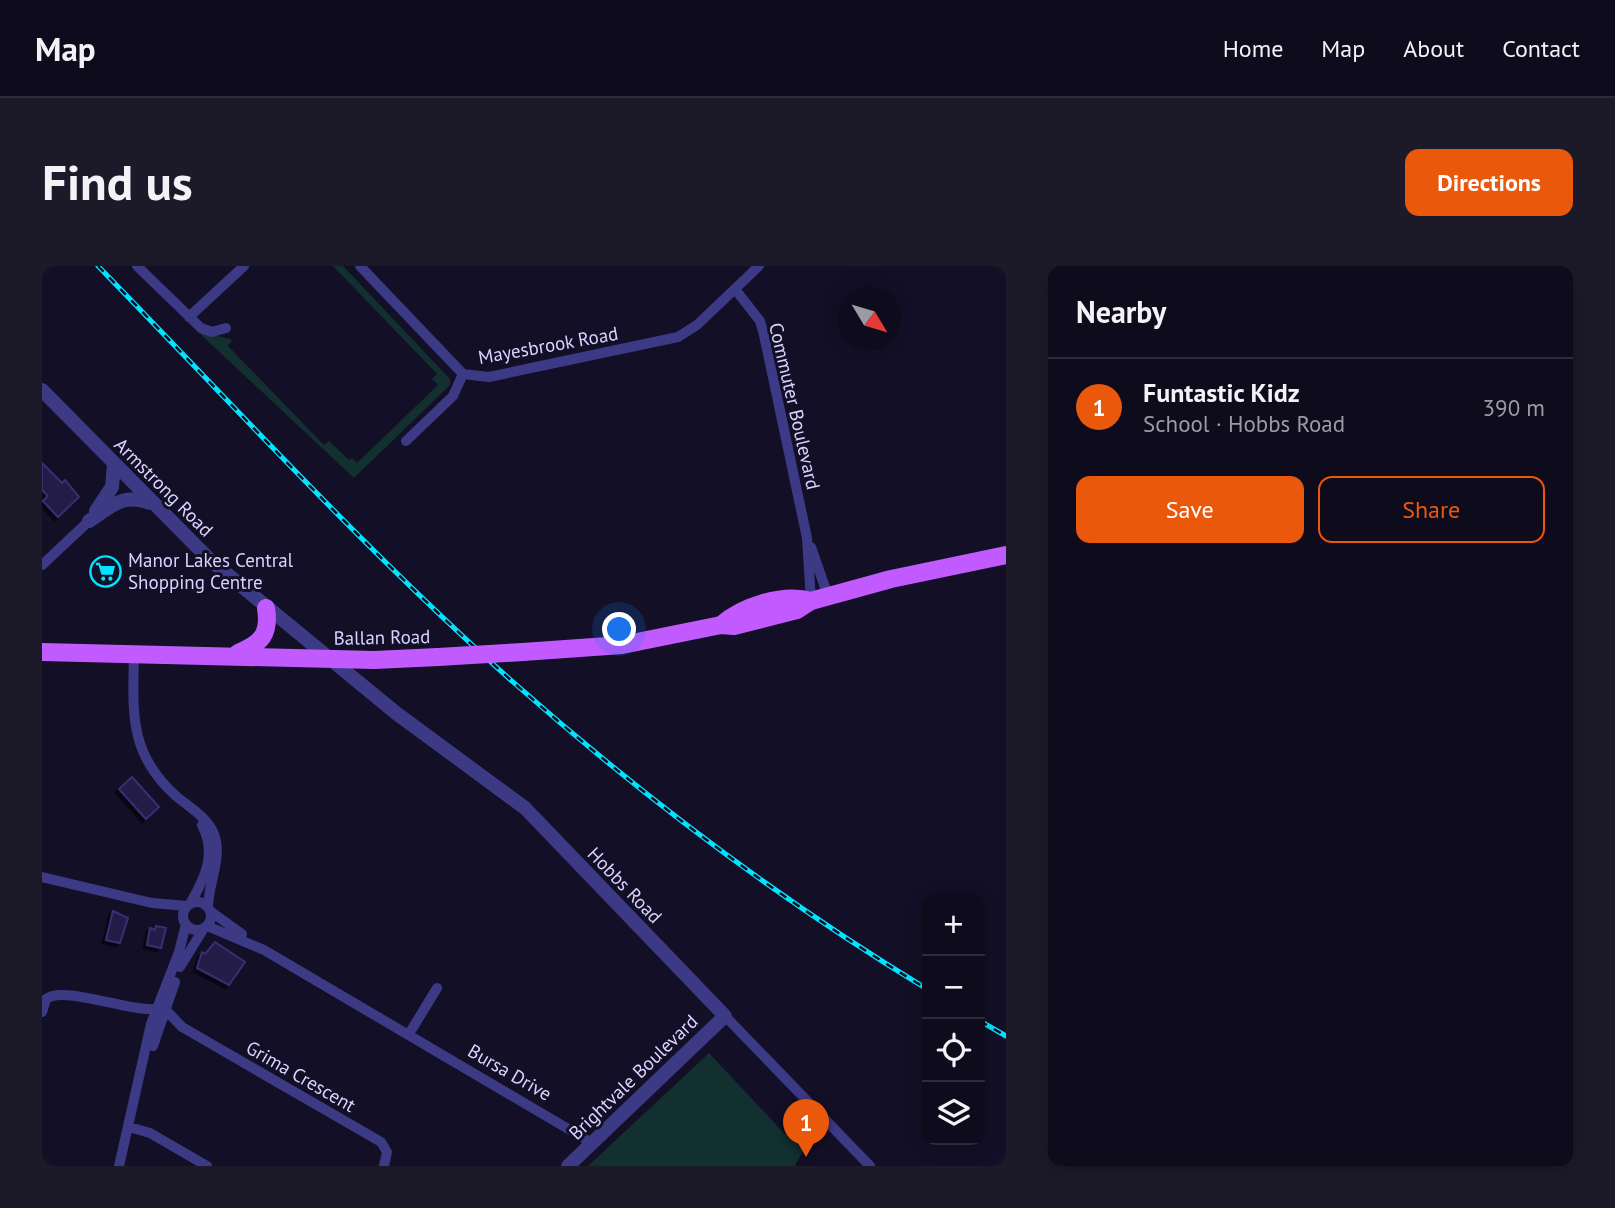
<!DOCTYPE html>
<meta charset="utf-8">
<style>
:root{--surface:#0e0b1c;--page:#1c1929;--text:#f1f3f6;--muted:#9b9ba3;--line:#2e2b3b;--accent:#ea580c}
body{margin:0;font-family:"PT Sans",sans-serif;background:var(--page);color:var(--text)}
.controls{position:absolute;right:21px;bottom:21px;display:grid;overflow:hidden;border-radius:14px;box-shadow:0 4px 18px #0003}
.controls button{width:63px;height:63px;display:grid;place-items:center;padding:0;border:0;border-bottom:2px solid var(--line);background:var(--surface);color:var(--text);font:35px sans-serif}
.compass{position:absolute;left:796px;top:21px;width:63px;height:63px;border-radius:50%;background:var(--surface);box-shadow:0 4px 18px #0003;rotate:128deg}
.you{position:absolute;left:578px;top:364px;width:24px;height:24px;margin:-18px;border:5px solid #fff;border-radius:50%;background:#1a73e8;box-shadow:0 0 0 10px #1a73e833}
.badge{display:grid;place-items:center;width:46px;height:46px;border-radius:50%;background:var(--accent);color:#fff;font-size:23px;font-weight:700}
.pin{position:absolute;translate:-50% -58px;filter:drop-shadow(0 2px 4px #0008)}
.pin::after{content:'';position:absolute;top:37px;width:24px;height:21px;background:inherit;clip-path:polygon(0 0,100% 0,50% 100%)}
.list{margin:0;padding:0;list-style:none}
h2{display:flex;justify-content:space-between;align-items:center;height:91px;margin:0;padding:0 28px;font-size:30px}
h2 small{font-size:23px;font-weight:400;color:var(--muted)}
.list li{display:grid;grid-template-columns:46px 1fr auto;gap:21px;align-items:center;box-sizing:border-box;height:98px;padding:0 28px;border-top:2px solid var(--line)}
.list b{display:block;font-size:26px;white-space:nowrap}
.list p{margin:0;font-size:23px;white-space:nowrap;color:var(--muted)}
.list em{font-size:23px;font-style:normal;color:var(--muted)}
.actions{display:flex;gap:14px;padding:21px 28px}
.actions a{flex:1;padding:16px 0;border:2px solid var(--accent);border-radius:14px;text-align:center;font-size:24px;color:var(--accent)}
.actions .main{background:var(--accent);color:#fff}
.icon{flex:none;width:38px;height:38px;fill:none;stroke:currentColor;stroke-width:2;stroke-linecap:round;stroke-linejoin:round}
.map{position:relative;flex:none;width:964px;height:900px;overflow:hidden;border-radius:14px}
header{display:flex;align-items:center;gap:42px;box-sizing:border-box;height:98px;padding:0 35px;background:var(--surface);border-bottom:2px solid var(--line)}
header strong{font-size:33px}
nav{display:flex;gap:38px;margin-inline-start:auto;font-size:24px}
.intro{display:flex;align-items:center;justify-content:space-between;box-sizing:border-box;height:168px;padding:0 42px}
h1{margin:0;font-size:49px}
.button{padding:18px 32px;border-radius:14px;background:var(--accent);color:#fff;font-size:24px;font-weight:700}
main{display:flex;gap:42px;padding:0 42px}
aside{flex:1;background:var(--surface);border-radius:14px;box-shadow:0 4px 18px #0003}
.map>svg:first-child{display:block}
.green{fill:#12302f}
.building{fill:#241b47;stroke:#3b2d73;stroke-width:2;filter:url(#shadow)}
.lines{fill:none;stroke-linecap:round;stroke-linejoin:round}
.minor{stroke:#3d3a85;stroke-width:10}
.tertiary{stroke:#3d3a85;stroke-width:14}
.primary{stroke:#c25bff;stroke-width:18}
.rail-casing{stroke:#00e5ff;stroke-width:5}
.rail{stroke:#130f26;stroke-width:2.5;stroke-dasharray:8;stroke-linecap:butt}
.primary-bridge{stroke:#c25bff;stroke-width:18}
.labels{text-anchor:middle;stroke-width:6;stroke-linejoin:round;paint-order:stroke}
.street-label{font-size:19px;fill:#d9d4ff;stroke:#130f26}
.poi-label{font-size:19px;fill:#d9d4ff;stroke:#130f26;text-anchor:start}
</style>
<header>
<strong>Map</strong>
<nav><a>Home</a><a>Map</a><a>About</a><a>Contact</a></nav>
</header>
<div class="intro"><h1>Find us</h1><a class="button">Directions</a></div>
<main>
<div class="map">
<svg width="964" height="900" viewBox="0 0 964 900">
<defs>
<filter id="shadow"><feDropShadow dx="-3.5" dy="3.5" stdDeviation="0" flood-color="#0009"/></filter>
</defs>
<rect width="100%" height="100%" fill="#130f26"/>
<path class="green" d="M291,0H301L408,113V119L312,212L155,65L188,73L190,75L186,80L282,179L287,175L307,194L310,192L315,197L396,119L390,113L395,108Z
M667,787L741,866L762,883L753,900H546Z"/>
<path class="building" d="M0,197L20,217L23,214L37,231L16,251L1,235L6,230L0,224Z
M90,511L117,541L104,553L77,523Z
M71,645L86,652L78,677L64,674Z
M114,660L124,662L119,682L105,679L108,662L113,664Z
M173,676L203,696L187,719L155,702L160,686L163,688Z"/>
<g class="lines">
<path class="minor" d="M95,0L159,62L170,66L184,62
M318,0L421,108L447,111L636,71L655,59L717,0
M693,23L718,55L722,69L765,272L769,335
M147,51L202,0
M364,175L411,130L421,108
M769,281L786,330
M0,299L47,255
M92,386C91,446 86,487 134,530C147,541 165,551 172,568C181,593 166,616 166,642
M0,611L110,637L145,640
M141 650a14 14 0 1 1 28 0a14 14 0 1 1-28 0Z
M148,638C163,612 175,588 160,559
M168,645L200,668
M165,660L222,684L550,877
M138,701L162,662
M123,743L140,761L339,876L345,886L342,900
M0,746L4,733C21,719 86,746 114,743
M683,750L828,900
M367,768L395,722
M111,780L133,716
M87,861L108,867L165,900
M77,900L109,758L137,686L144,658"/>
<path class="tertiary" d="M0,124L168,294L354,447L483,542L683,750L526,900
M54,245L70,221L72,198
M47,255C71,240 79,227 108,237"/>
<path class="primary" d="M679,359C701,340 741,327 769,335
M0,386L332,394L396,391
M481,386L580,379L679,359L692,360L755,344L769,335L849,313L964,289
M196,387C220,377 228,368 224,342"/>
<defs>
<path id="rail" d="M56,0C192,140 325,286 471,416C600,530 738,634 885,723
M938,755L964,770"/>
</defs>
<use href="#rail" class="rail-casing"/>
<use href="#rail" class="rail"/>
<path class="primary-bridge" d="M396,391L481,386"/>
</g>
<defs>
<symbol id="supermarket-ring" viewBox="-11 -11 22 22"><circle r="9.5" fill="#130f26" stroke="#00e5ff" stroke-width="1.5"/><path d="M-6-5.5h2.5l.6 2H6L4.5 2H-2.5L-4.4-4H-6ZM-1.5 3.2a1.3 1.3 0 1 0 .1 0ZM3 3.2a1.3 1.3 0 1 0 .1 0Z" fill="#00e5ff"/></symbol>
</defs>
<g fill-rule="evenodd">
<use href="#supermarket-ring" x="46" y="288" width="35" height="35"/>
</g>
<g class="labels">
<g class="street-label">
<text transform="translate(506 79) rotate(-10)" y="7">Mayesbrook Road</text>
<text transform="translate(753 140) rotate(77)" y="7">Commuter Boulevard</text>
<text transform="translate(122 221) rotate(45)" y="7">Armstrong Road</text>
<text transform="translate(340 371) rotate(-1)" y="7">Ballan Road</text>
<text transform="translate(583 619) rotate(46)" y="7">Hobbs Road</text>
<text transform="translate(468 806) rotate(30)" y="7">Bursa Drive</text>
<text transform="translate(259 810) rotate(30)" y="7">Grima Crescent</text>
<text transform="translate(591 811) rotate(-44)" y="7">Brightvale Boulevard</text>
</g>
<g class="poi-label">
<text x="86" y="301">Manor Lakes Central<tspan x="86" dy="22">Shopping Centre</tspan></text>
</g>
</g>
</svg>
<div class="controls">
<button>+</button>
<button>−</button>
<button><svg class="icon" aria-label="locate" viewBox="0 0 24 24"><circle cx="12" cy="12" r="6"/><path d="M12 2v4M12 18v4M2 12h4M18 12h4"/></svg></button>
<button><svg class="icon" aria-label="layers" viewBox="0 0 24 24"><path d="M12 4l9 5-9 5-9-5zM3 14l9 5 9-5"/></svg></button>
</div>
<svg class="compass" viewBox="-18 -18 36 36"><path d="M0-13l5 13h-10z" fill="#e53935"/><path d="M0 13l5-13h-10z" fill="#9b9ba3"/></svg>
<div class="you"></div>
<div class="pin badge" style="left:764px;top:891px">1</div>
</div>
<aside>
<h2>Nearby<small></small></h2>
<ul class="list">
<li><span class="badge">1</span><div><b>Funtastic Kidz</b><p>School · Hobbs Road</p></div><em>390 m</em></li>
</ul>
<div class="actions"><a class="main">Save</a><a>Share</a></div>
</aside>
</main>
